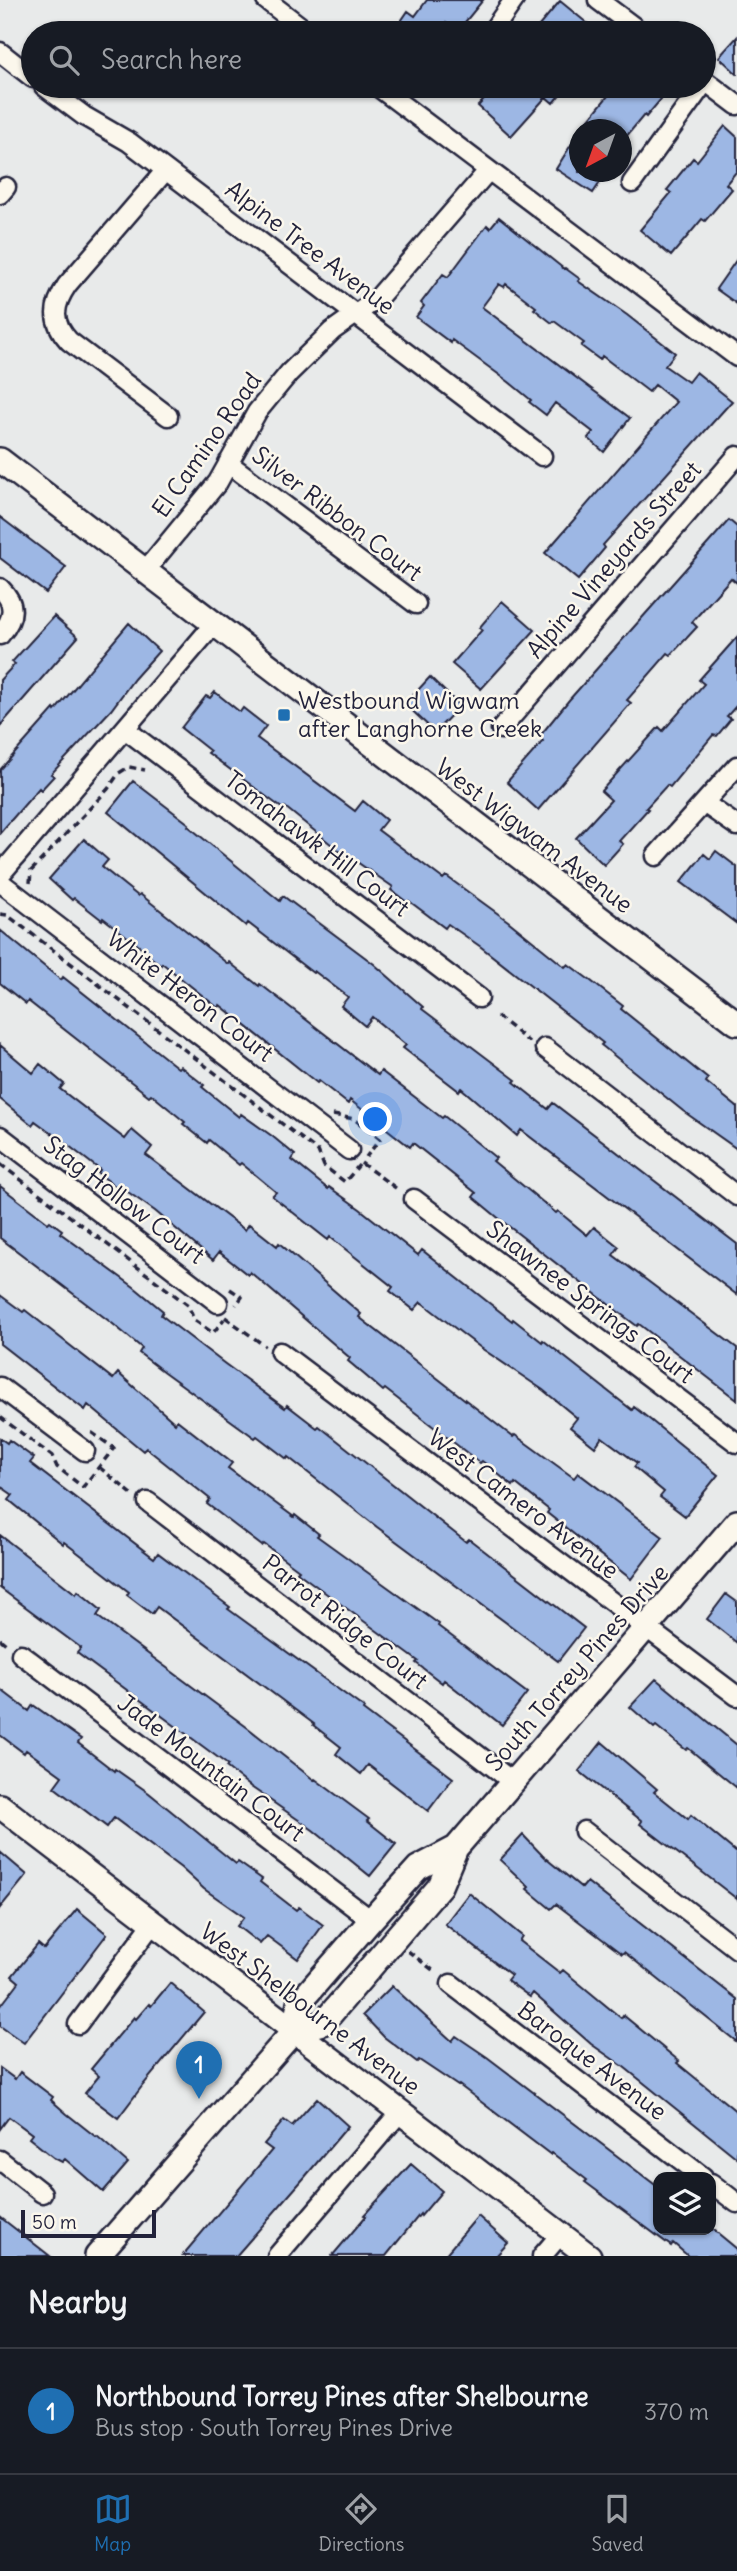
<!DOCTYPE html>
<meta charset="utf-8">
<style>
:root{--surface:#171b24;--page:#20242c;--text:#f1f3f6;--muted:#9ea1a6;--line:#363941;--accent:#1f6fb2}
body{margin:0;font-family:Delius,sans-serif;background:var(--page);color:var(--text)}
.controls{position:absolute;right:21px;bottom:21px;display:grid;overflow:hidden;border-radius:14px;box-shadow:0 2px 5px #0004}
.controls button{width:63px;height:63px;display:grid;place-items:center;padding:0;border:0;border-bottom:2px solid var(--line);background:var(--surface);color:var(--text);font:35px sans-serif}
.compass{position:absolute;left:569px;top:119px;width:63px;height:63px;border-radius:50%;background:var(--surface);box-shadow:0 2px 5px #0004;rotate:221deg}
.scale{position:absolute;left:21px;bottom:18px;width:135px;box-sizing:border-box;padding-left:7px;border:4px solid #22223b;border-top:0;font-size:19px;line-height:24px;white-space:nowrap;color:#22223b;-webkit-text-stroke:5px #fbf7ec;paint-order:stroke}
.you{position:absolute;left:376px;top:1120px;width:24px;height:24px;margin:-18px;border:5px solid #fff;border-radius:50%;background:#1a73e8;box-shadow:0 0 0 10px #1a73e833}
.badge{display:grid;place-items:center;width:46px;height:46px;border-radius:50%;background:var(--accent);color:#fff;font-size:23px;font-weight:700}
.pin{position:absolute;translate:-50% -58px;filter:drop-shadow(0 2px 4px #0008)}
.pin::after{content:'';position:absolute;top:37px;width:24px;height:21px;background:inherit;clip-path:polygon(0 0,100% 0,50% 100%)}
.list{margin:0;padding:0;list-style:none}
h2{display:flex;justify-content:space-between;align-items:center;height:91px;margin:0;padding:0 28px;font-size:30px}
h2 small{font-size:23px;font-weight:400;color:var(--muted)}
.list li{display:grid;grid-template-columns:46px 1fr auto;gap:21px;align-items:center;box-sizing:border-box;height:126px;padding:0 28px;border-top:2px solid var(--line)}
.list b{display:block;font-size:26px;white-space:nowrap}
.list p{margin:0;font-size:23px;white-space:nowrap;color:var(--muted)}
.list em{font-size:23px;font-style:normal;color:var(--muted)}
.icon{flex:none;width:38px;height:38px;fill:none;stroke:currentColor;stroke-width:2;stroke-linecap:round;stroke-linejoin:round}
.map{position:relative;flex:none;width:737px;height:2256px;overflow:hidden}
.search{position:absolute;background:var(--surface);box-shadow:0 2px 5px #0004;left:21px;right:21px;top:21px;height:77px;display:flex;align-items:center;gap:18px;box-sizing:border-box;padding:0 24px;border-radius:38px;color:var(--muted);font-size:26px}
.sheet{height:217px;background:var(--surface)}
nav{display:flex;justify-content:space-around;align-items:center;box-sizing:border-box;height:98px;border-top:2px solid var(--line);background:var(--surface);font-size:19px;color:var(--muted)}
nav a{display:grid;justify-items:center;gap:4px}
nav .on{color:var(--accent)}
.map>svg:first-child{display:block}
.building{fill:#9db7e4;stroke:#22223b;stroke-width:2}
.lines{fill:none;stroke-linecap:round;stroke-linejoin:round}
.minor-casing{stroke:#22223b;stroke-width:23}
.tertiary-casing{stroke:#22223b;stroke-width:28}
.path{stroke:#22223b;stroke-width:3.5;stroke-dasharray:7 5;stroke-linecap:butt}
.minor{stroke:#fbf7ec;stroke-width:18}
.tertiary{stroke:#fbf7ec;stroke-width:23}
.poi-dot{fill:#1f6fb2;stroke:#fbf7ec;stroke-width:2.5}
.labels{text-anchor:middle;stroke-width:5;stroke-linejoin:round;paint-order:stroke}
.street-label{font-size:24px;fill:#22223b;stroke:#fbf7ec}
.poi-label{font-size:24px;fill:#22223b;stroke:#fbf7ec;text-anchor:start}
</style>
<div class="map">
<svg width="737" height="2256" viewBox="0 0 737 2256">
<rect width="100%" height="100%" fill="#e8eaea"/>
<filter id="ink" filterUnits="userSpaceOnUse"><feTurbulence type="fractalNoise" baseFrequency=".0143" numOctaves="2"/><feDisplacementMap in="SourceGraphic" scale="14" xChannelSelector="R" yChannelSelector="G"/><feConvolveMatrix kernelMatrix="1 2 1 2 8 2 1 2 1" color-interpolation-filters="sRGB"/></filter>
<g filter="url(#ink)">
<path class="building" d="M427,0H483L457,32L446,23L440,33H393L408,11L415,16Z
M560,1L599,33H533Z
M737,37V74L719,57Z
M497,86H567L553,103L546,97L511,136L478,106Z
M616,86H672L646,117L644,115L621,143V130H580Z
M725,126L737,137V171L726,184L732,189L705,221L702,219L671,256L640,230L671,193L667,190L693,158L697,161Z
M579,132V172H607L593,193L556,169Z
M499,217L564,269L565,268L580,279L578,281L627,315L675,353L665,366L688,382L696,372L732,401L603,545L605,548L578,580L545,553L676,402L655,385L649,392L602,356L600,360L581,346L584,343L554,321L552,323L534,309L536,307L506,284L504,287L499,284L482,307L630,418L604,452L588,438L593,432L555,403L546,415L529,402L531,400L509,382L452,340L451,343L416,317L424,306L421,303L443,274L448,277L487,225L490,228Z
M737,259V304L716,289Z
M0,517L66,567L46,593L0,558Z
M729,520L737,527V583L731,578L692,622L697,627L671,655L668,653L627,700L631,703L538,810L507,782L543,741L539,737L569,700Z
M502,601L535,630L481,689L452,664L482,630L479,628Z
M54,616L78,637L0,726V680L15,664L12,662Z
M129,623L159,651L134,679L111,710L51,774L54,776L41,790L39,788L0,833V770L54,709L55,711Z
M737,637V705L727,716L731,719L717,736L713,735L670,787L667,785L646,808L648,809L619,841L623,844L604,865L576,838L611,800L601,791L659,727L663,731L704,684L699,680Z
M430,677L460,706L435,732L405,704Z
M215,692L240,712L243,708L266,726L257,738L355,811L363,801L386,820L378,830L443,879L446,876L508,921L565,967L568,964L591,981L623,1006L621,1009L708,1079L706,1082L737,1107V1149L683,1111L601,1045L603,1043L481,947L448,924L445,928L409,901L408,903L391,890L393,887L354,860L353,862L285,807L283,809L208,753L210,751L181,728L206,696L210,698Z
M133,781L189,824L188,826L280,901L283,896L374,964L423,1007L422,1009L516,1080L514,1082L548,1109L553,1103L737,1244V1295L521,1130L517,1136L461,1088L459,1091L403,1048L406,1045L372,1017L365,1026L341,1006L348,997L314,971L313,973L248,923L246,926L108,812Z
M84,839L108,860L102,867L138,896L140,894L228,964L229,962L259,986L260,984L378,1075L381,1071L442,1118L444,1116L496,1158L493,1161L556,1213L558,1211L587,1235L594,1227L619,1247L613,1255L737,1348V1400L639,1324L637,1326L621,1314L502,1221L473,1197L476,1193L413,1143L410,1147L350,1100L348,1104L319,1081L317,1083L220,1005L218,1008L162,963L161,965L142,951L143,949L103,918L102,920L74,898L72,900L49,879Z
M716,851L737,867V924L681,882L704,854L710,859Z
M0,930L61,980L63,977L178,1068L180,1066L204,1085L202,1087L239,1117L241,1114L272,1136L295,1155L292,1160L328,1189L329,1187L360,1209L418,1255L422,1250L512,1321L513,1319L542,1342L543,1340L632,1410L634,1407L648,1418L718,1475L685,1516L660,1497L664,1492L634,1467L637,1463L602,1437L595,1447L570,1427L577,1418L543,1390L481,1348L421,1302L414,1310L390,1291L393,1287L359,1260L330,1237L328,1240L272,1196L276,1192L241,1163L239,1165L209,1140L207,1143L183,1124L185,1122L151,1094L149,1096L28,1001L26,1004L0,983Z
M0,1045L33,1073L40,1064L64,1084L60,1089L125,1139L132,1130L152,1147L146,1155L245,1230L249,1224L277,1246L279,1243L361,1314L359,1317L513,1437L515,1435L574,1478L578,1473L663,1537L631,1579L547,1513L549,1510L515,1483L513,1486L482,1461L480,1463L385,1389L383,1391L367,1377L348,1361L350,1358L250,1272L248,1275L219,1252L213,1260L155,1211L125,1190L123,1192L98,1173L100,1170L64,1142L35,1121L32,1125L0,1099Z
M0,1186L48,1223L50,1221L62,1230L60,1233L134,1287L163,1311L161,1315L225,1364L285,1408L287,1405L317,1428L319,1426L466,1542L469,1539L584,1628L558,1661L377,1527L288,1457L287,1459L257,1436L255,1438L164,1372L139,1353L142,1348L113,1324L0,1238Z
M0,1295L23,1312L25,1310L113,1379L118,1373L175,1423L177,1420L232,1463L228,1468L294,1517L295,1515L319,1534L317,1536L439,1624L438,1626L527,1693L502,1725L444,1680L442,1683L416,1663L418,1661L297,1572L299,1570L264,1544L262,1546L237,1527L207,1504L210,1499L146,1448L143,1451L88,1405L85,1410L0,1344Z
M0,1438L7,1443L9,1440L34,1458L30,1463L154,1558L158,1553L230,1607L228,1609L364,1708L363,1710L453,1778L428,1811L368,1765L361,1774L336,1754L341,1747L313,1725L314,1724L157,1607L152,1614L127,1595L129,1592L64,1542L63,1544L9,1500L13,1495L0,1486Z
M0,1535L76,1594L78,1591L101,1610L97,1616L248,1728L314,1780L315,1779L369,1819L367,1821L396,1844L370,1876L313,1830L251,1787L226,1767L228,1765L77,1653L81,1648L0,1588Z
M726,1594L737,1602V1643L707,1619Z
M656,1679L737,1745V1788L688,1748L686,1750L656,1726L654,1728L630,1707Z
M0,1689L29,1711L33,1705L81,1739L78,1743L114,1771L115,1769L149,1793L236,1864L238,1862L262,1879L260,1882L296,1910L299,1907L323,1925L298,1959L267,1936L260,1944L237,1926L244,1917L204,1889L181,1868L114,1818L107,1827L54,1787L62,1776L26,1750L24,1753L0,1735Z
M602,1742L657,1789L654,1792L688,1819L691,1815L737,1853V1899L640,1824L642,1821L579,1771Z
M523,1835L544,1857L582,1888L587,1882L737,1999V2042L624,1952L622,1954L556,1904L551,1909L527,1889L529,1887L500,1860Z
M0,1852L27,1875L0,1908Z
M469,1893L522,1936L519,1941L560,1973L563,1970L621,2018L623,2015L679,2061L677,2063L737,2112V2158L624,2067L591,2044L533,1993L530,1997L507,1980L511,1975L445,1924Z
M77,1909L107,1934L24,2043L0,2026V2007L19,1982L12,1976L38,1944L44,1949Z
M170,1983L204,2012L143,2085L118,2118L85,2093L99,2076L91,2069L134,2017L136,2019L149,2004L151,2006Z
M392,1986L452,2041L456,2036L487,2057L658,2187V2230H714L737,2249V2256H688L673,2243L671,2246L585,2182L587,2180L552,2153L551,2155L459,2085L458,2086L419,2060L417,2062L384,2037L363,2015Z
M0,2068L15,2079L20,2072L53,2097L51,2100L67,2114L96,2137L97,2136L128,2163L103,2192L65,2159L62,2162L54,2158L29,2138L32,2134L9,2117L0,2129Z
M317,2098L348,2126L304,2178L236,2256H182L272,2150L264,2144L284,2120L292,2126Z
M411,2164L442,2191L421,2216L420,2214L386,2256H332L366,2216L364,2215Z
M478,2216L508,2243L496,2256H444Z
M0,2217L50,2256H0Z"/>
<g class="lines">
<defs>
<path id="minor" d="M266,0L309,33
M598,0L642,33
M491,33L514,0
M0,52L33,78
M704,80L737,105
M44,86L84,116L129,142L542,456
M377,86L737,357
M166,170L67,285C53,306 51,321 69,341L168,416
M632,183L702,86
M0,194L6,187
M228,463L416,604
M145,571L218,482L257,412L289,373L332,331L377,299L488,171
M0,588C17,604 14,619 0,635
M125,729L479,998
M501,729L737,456
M704,803L737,826
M656,856L737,766
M0,875L214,624
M0,882L349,1150
M545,1048L737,1196
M0,1136L218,1303
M414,1199L737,1443
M280,1352L737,1696
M0,1387L85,1451
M148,1502L513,1782
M21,1654L371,1920
M584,1831L737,1949
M451,1984L703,2177
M78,2024L153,1923
M0,2160L42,2193
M711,2183L737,2203
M277,2256L401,2111
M542,2256L560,2235"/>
<path id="tertiary" d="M0,460L737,1023
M0,1806L589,2256
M294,2031L323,2023L440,1886L456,1848L737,1522
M97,2256L294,2031L299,2003L371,1920L418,1868L456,1848"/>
</defs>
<use href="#minor" class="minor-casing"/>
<use href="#tertiary" class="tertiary-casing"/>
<path class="path" d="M30,883L31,871L108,789L119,773L129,767L145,770
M0,914L7,915L318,1151L324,1166L345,1182L359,1165
M497,1016L529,1042
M333,1115L354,1119L380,1139L366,1157
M361,1163L400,1191
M0,1164L188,1305L194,1320L213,1333L224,1319
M230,1289L242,1297L236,1305
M225,1317L265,1346
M0,1417L52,1456L57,1467L83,1487L114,1448L88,1430
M99,1467L133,1495
M0,1639L6,1644
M408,1951L434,1971"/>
<use href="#minor" class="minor"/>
<use href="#tertiary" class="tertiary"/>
</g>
</g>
<rect class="poi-dot" x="277" y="708" width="14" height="14" rx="3.5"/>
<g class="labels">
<g class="street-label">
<text transform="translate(310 248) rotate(37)" y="8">Alpine Tree Avenue</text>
<text transform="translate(207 445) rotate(-55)" y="8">El Camino Road</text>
<text transform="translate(337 514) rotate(37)" y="8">Silver Ribbon Court</text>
<text transform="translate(614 560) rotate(-49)" y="8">Alpine Vineyards Street</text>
<text transform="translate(534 836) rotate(37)" y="8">West Wigwam Avenue</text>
<text transform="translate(317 844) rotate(37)" y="8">Tomahawk Hill Court</text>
<text transform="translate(190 996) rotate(37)" y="8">White Heron Court</text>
<text transform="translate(124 1200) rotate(37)" y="8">Stag Hollow Court</text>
<text transform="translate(590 1302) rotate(37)" y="8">Shawnee Springs Court</text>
<text transform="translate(523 1504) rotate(37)" y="8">West Camero Avenue</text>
<text transform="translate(345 1622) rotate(38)" y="8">Parrot Ridge Court</text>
<text transform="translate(577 1668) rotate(-49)" y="8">South Torrey Pines Drive</text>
<text transform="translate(211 1768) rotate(37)" y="8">Jade Mountain Court</text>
<text transform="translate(310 2009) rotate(37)" y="8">West Shelbourne Avenue</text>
<text transform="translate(592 2061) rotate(37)" y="8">Baroque Avenue</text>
</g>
<g class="poi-label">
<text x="298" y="709">Westbound Wigwam<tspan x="298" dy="28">after Langhorne Creek</tspan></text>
</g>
</g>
</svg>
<div class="controls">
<button><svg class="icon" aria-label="layers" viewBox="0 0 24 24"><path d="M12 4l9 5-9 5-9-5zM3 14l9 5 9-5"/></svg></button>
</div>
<svg class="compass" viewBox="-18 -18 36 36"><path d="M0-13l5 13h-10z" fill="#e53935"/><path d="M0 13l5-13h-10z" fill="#9ea1a6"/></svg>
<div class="scale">50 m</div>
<div class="you"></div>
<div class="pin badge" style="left:199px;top:2099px">1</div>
<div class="search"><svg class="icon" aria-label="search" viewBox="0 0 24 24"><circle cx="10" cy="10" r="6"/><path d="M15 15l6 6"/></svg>Search here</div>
</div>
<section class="sheet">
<h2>Nearby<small></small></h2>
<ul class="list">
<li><span class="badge">1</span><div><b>Northbound Torrey Pines after Shelbourne</b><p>Bus stop · South Torrey Pines Drive</p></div><em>370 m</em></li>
</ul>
</section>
<nav>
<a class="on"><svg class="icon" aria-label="map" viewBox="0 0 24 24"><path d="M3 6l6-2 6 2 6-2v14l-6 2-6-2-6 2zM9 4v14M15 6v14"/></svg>Map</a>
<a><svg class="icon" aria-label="directions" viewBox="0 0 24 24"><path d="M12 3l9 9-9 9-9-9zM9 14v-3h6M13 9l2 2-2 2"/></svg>Directions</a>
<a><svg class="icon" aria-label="saved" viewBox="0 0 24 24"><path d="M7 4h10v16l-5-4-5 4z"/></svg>Saved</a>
</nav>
